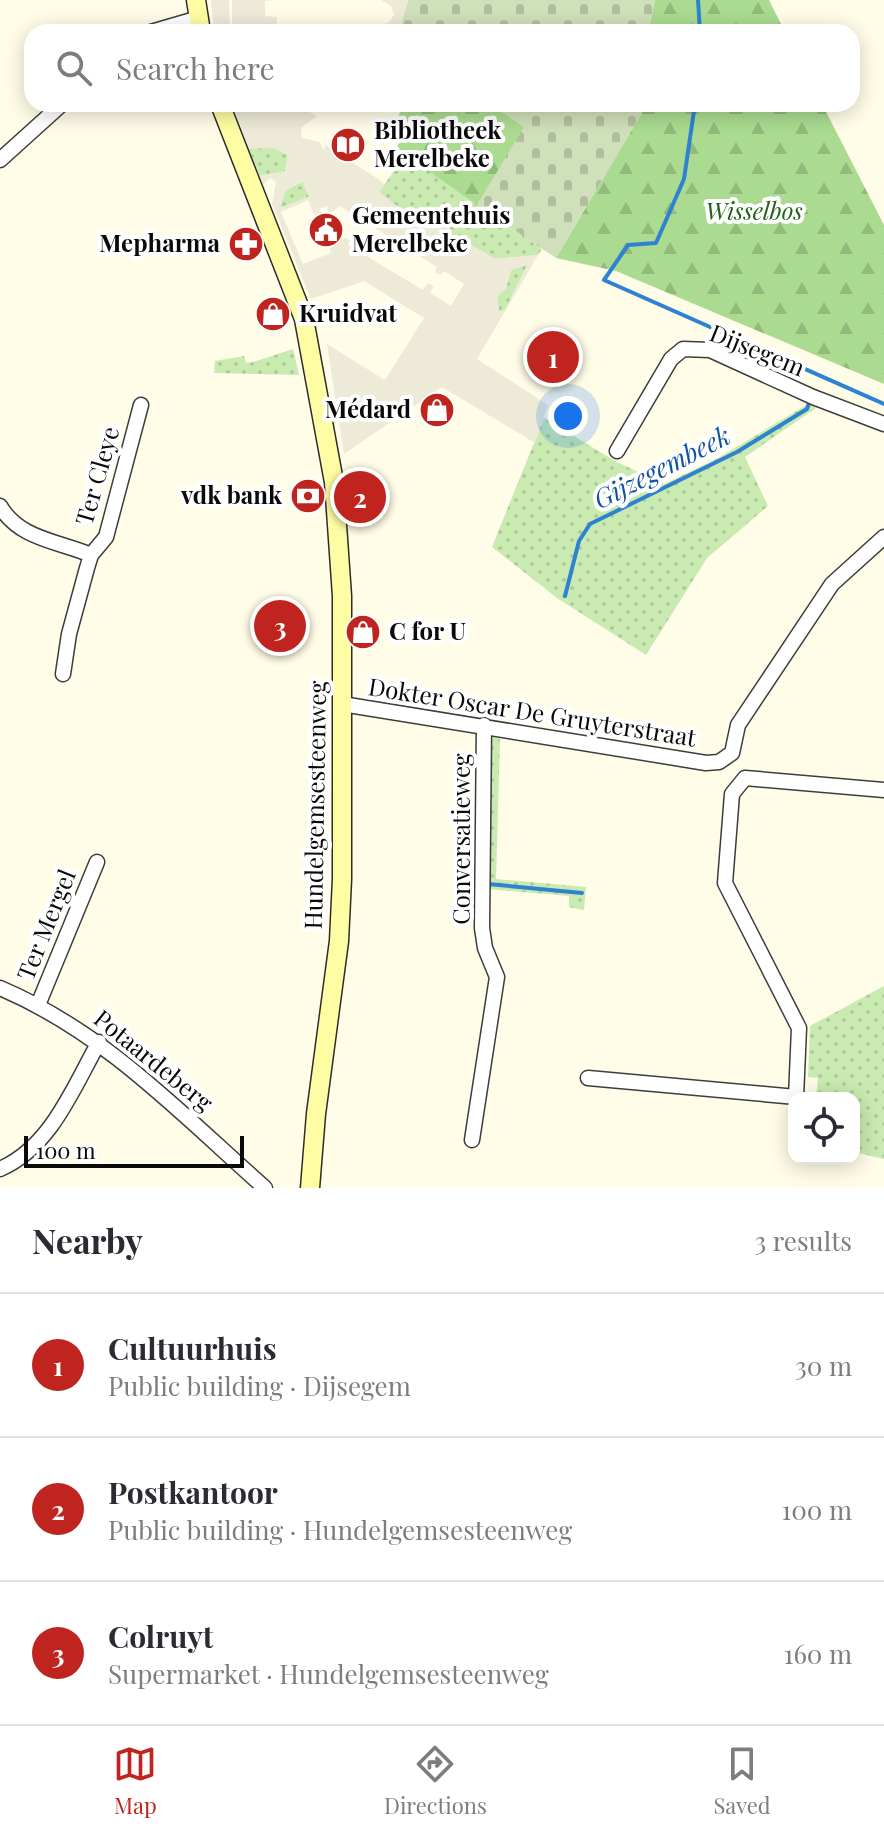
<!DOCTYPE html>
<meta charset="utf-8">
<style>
:root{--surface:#fff;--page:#f2f2f3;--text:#2b2b33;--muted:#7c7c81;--line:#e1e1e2;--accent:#bf251e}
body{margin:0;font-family:"Playfair Display",serif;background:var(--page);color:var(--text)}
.controls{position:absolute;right:24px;bottom:24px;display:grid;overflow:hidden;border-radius:16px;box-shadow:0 4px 20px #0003}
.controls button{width:72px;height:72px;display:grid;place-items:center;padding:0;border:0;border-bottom:2px solid var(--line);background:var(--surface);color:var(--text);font:40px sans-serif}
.scale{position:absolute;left:24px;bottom:20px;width:220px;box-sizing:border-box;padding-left:8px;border:4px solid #0a0a0a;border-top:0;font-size:22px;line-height:28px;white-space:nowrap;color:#0a0a0a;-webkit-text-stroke:6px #fff;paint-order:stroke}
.you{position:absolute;left:568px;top:416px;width:28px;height:28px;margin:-20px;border:6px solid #fff;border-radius:50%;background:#1a73e8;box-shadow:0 0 0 12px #1a73e833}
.badge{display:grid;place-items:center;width:52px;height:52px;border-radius:50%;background:var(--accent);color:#fff;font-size:26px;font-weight:700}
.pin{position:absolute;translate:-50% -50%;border:4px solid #fff;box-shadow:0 2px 8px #0006}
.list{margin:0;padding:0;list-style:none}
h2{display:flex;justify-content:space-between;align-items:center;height:104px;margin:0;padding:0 32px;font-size:34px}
h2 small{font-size:26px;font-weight:400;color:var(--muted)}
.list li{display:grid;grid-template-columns:52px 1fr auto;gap:24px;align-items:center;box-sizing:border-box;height:144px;padding:0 32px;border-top:2px solid var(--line)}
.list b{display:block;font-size:30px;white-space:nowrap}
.list p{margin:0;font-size:26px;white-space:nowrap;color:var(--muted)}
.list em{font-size:26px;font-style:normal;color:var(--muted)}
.icon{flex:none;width:44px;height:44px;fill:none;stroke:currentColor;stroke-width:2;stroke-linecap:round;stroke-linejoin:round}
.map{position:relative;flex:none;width:884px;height:1188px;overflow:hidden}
.search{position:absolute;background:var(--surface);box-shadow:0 4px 20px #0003;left:24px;right:24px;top:24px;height:88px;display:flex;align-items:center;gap:20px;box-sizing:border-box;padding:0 28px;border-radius:24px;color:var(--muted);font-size:30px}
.sheet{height:536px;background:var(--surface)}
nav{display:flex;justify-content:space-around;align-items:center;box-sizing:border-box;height:112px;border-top:2px solid var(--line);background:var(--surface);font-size:22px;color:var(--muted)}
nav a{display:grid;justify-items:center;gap:4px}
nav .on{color:var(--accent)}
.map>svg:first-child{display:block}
.grass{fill:url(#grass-dots)}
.forest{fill:url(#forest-firs)}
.cemetery{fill:url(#cemetery-stones)}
.plaza{fill:#edead8;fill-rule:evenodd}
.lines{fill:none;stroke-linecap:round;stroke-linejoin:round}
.stream{stroke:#2f82d2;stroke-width:4}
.minor-casing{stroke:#3d3d3d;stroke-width:17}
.secondary-casing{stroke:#2c2c2c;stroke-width:21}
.minor{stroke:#fff;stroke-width:14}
.secondary{stroke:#fffda3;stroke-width:18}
.labels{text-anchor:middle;stroke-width:8;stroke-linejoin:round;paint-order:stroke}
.poi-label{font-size:24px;font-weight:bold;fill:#0a0a0a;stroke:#fff;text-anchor:start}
.park-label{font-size:24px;font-style:italic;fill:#226319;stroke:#fff}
.street-label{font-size:24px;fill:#0a0a0a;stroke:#fff}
.water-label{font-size:26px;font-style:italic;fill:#1054a0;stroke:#fff}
</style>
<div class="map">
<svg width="884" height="1188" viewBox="0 0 884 1188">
<defs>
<pattern id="grass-dots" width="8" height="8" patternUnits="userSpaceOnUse" patternTransform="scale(2)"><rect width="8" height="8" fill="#c9eab1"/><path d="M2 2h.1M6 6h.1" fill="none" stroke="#abc797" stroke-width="1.8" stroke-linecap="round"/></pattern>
<pattern id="forest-firs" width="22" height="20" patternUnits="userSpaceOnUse" patternTransform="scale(2)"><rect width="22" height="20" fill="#abdb90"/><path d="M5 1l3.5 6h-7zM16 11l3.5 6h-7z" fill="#92bb7b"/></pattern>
<pattern id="cemetery-stones" width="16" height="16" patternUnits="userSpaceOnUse" patternTransform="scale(2)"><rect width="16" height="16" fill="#d0e0ba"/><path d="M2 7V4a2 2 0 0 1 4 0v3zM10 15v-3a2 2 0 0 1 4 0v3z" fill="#b1bf9f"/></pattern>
</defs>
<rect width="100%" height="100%" fill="#fffde8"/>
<path class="grass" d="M252,146L273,148L288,155L285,171L260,176L249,149Z
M406,154L542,249L538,255L495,259L436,225L416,222L379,192Z
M303,181L309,197L280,208L285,191Z
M528,264L505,310L499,312L497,297L507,284L511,270Z
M293,349L299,375L214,373L215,361L244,356L246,363L253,362Z
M808,404L816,408L745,457L768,506L707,558L646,655L557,598L492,547L544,418L615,461L664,484L718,458Z
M493,737L500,739L496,879L586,887L584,910L569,907V896L487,889L488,742Z
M884,986V1159L854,1152V1098H816L818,1078L808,1077L810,1026Z"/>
<path class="forest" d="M655,0H769L785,32H648Z
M403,104H490L525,127L477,205L396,148L401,140L395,127Z
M647,104H822L884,225V384L616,271L556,258Z"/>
<path class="cemetery" d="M408,0H655L648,32H399Z
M490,104H647L556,258L477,205L524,127Z"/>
<path class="plaza" d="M211,0H229L230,32H214Z
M232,0H272L265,1V16L277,17V32H232Z
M381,0H408L399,32H380V25L389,22L394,15L391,6Z
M232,104H283V107L303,109L317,116L301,128L302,138L320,142L323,150L326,145L378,179L384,184L380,192L416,222L435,225L495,259L538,255L477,359L548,405L535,443L442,387L344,454L327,344L385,380L424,318L364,281L311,299L272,204L276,182L270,178L263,185L260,176L285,171L288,155L273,148L249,149ZM302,181L309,197L280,208L285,191ZM308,200L317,222L324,216L319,209L327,206L329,214L340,206L437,267L435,272L441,275L444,271L464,284L451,306L430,293L434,286L428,283L423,290L348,245L350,241L345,238L328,245L331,253L303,264L281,212ZM527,265L505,310L499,312L497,297L506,289L511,270Z"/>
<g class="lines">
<path class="stream" d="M698,0L700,32
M695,104L684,179L656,243L628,245L604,280L884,404
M565,596L579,541L590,524L737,452L807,409L810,400
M488,884L582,893"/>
<defs>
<path id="minor" d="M151,32L199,18
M0,160L62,104
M617,451L671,359L683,349L710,350L813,397L884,424
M0,506C19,539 58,541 91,555
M63,674L69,634L87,568L91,555L106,537L141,405
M342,704L706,763L719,762L732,753L738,725L832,584L884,537
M745,778L884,790
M0,988C106,1033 180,1113 265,1188
M38,1005L97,862
M588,1078L796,1097L799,1028L725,883L732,794L745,778
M472,1140L497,977L485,948L482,928L484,725
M0,1169C51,1147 73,1088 99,1042"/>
<path id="secondary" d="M196,0L201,32
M220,104L304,319L334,482L342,596V879L339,941L316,1114L310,1188"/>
</defs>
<use href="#minor" class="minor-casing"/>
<use href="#secondary" class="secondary-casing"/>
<use href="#minor" class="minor"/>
<use href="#secondary" class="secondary"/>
</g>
<defs>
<symbol id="library-disc" viewBox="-11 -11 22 22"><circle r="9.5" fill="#bf251e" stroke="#fff"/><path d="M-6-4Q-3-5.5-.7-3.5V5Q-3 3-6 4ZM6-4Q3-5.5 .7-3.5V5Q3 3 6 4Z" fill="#fff"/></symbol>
<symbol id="civic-disc" viewBox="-11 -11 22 22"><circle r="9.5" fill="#bf251e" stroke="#fff"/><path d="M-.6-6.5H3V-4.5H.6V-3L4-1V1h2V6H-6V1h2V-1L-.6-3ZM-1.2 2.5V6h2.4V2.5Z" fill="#fff"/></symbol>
<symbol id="pharmacy-disc" viewBox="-11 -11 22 22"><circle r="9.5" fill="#bf251e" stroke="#fff"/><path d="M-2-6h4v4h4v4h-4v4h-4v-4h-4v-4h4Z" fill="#fff"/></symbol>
<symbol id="shop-disc" viewBox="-11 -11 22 22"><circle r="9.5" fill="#bf251e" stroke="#fff"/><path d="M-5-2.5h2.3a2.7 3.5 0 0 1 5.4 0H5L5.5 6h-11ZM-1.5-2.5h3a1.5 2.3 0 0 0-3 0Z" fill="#fff"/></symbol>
<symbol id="bank-disc" viewBox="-11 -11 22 22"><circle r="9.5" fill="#bf251e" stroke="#fff"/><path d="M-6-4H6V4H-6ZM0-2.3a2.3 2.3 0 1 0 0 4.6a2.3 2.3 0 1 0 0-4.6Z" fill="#fff"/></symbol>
</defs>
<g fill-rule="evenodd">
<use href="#library-disc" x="328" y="125" width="40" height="40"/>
<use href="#civic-disc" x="306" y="210" width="40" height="40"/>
<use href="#pharmacy-disc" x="226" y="224" width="40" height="40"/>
<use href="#shop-disc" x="253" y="294" width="40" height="40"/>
<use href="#shop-disc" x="417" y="390" width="40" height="40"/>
<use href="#bank-disc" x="288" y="476" width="40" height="40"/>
<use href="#shop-disc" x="343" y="612" width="40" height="40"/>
</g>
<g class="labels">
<g class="poi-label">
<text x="374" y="139">Bibliotheek<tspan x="374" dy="28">Merelbeke</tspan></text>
<text x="352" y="224">Gemeentehuis<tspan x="352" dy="28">Merelbeke</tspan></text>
<text x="220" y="252" text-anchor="end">Mepharma</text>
<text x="299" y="322">Kruidvat</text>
<text x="411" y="418" text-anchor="end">Médard</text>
<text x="282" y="504" text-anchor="end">vdk bank</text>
<text x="389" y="640">C for U</text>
</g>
<g class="park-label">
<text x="754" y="220">Wisselbos</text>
</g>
<g class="street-label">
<text transform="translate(757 351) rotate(22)" y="8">Dijsegem</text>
<text transform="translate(98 476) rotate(-74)" y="8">Ter Cleye</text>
<text transform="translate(532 713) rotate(9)" y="8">Dokter Oscar De Gruyterstraat</text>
<text transform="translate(316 805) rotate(-89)" y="8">Hundelgemsesteenweg</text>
<text transform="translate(462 839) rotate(-90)" y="8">Conversatieweg</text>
<text transform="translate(47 925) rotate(-68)" y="8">Ter Mergel</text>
<text transform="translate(153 1061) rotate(39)" y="8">Potaardeberg</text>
</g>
<g class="water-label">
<text transform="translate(662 468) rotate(-27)" y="9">Gijzegembeek</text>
</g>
</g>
</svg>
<div class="controls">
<button><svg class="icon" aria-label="locate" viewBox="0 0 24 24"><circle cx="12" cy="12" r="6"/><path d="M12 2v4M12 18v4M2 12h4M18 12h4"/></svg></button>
</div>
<div class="scale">100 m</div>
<div class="you"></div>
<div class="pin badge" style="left:553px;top:357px">1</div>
<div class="pin badge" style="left:360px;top:497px">2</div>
<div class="pin badge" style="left:280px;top:626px">3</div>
<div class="search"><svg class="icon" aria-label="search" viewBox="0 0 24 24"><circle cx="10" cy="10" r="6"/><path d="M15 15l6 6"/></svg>Search here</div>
</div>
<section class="sheet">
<h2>Nearby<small>3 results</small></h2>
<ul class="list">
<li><span class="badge">1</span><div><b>Cultuurhuis</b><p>Public building · Dijsegem</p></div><em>30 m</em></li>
<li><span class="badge">2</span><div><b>Postkantoor</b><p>Public building · Hundelgemsesteenweg</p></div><em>100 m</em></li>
<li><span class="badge">3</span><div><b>Colruyt</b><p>Supermarket · Hundelgemsesteenweg</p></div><em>160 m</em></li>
</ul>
</section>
<nav>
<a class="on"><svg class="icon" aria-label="map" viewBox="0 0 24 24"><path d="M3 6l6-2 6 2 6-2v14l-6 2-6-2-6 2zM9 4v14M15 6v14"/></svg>Map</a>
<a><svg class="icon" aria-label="directions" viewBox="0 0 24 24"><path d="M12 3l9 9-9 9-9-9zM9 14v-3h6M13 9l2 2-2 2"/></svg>Directions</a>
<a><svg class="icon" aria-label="saved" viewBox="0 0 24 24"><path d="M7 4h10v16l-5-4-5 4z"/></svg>Saved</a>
</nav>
